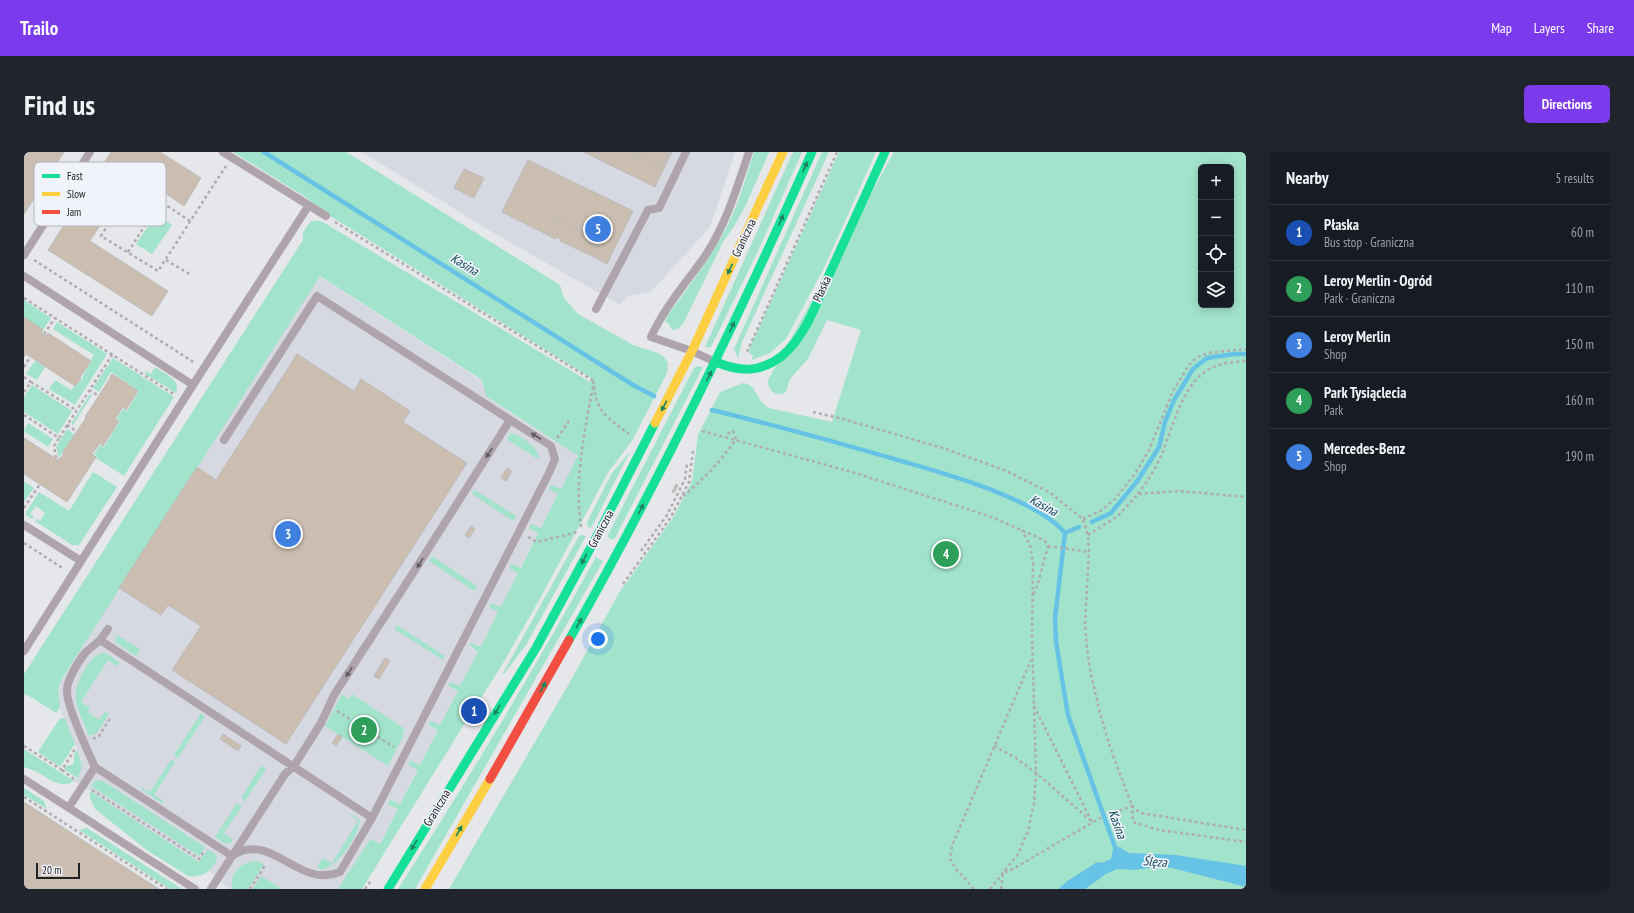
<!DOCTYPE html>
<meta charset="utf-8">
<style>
:root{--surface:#171b24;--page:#20242c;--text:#f1f3f6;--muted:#9ea1a6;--line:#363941;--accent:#7c3aed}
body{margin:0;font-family:"PT Sans Narrow",sans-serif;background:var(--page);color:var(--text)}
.controls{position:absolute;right:12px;top:12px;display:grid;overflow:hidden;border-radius:6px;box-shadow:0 2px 10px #0003}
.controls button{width:36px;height:36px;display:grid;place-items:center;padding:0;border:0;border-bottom:1px solid var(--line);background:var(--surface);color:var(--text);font:20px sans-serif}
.scale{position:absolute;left:12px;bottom:10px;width:44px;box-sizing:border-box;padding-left:4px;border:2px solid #212225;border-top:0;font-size:11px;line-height:14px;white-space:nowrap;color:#212225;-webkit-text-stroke:3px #f1f3fa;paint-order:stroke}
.you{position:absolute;left:574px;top:487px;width:14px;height:14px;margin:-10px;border:3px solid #fff;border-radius:50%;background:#1a73e8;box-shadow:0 0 0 6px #1a73e833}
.badge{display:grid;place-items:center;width:26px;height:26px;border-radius:50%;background:var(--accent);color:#fff;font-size:13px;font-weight:700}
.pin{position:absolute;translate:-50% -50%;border:2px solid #fff;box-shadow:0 1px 4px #0006}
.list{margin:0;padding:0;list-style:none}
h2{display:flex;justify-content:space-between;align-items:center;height:52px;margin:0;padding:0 16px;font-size:17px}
h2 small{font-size:13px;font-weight:400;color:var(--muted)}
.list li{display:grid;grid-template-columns:26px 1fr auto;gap:12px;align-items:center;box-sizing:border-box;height:56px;padding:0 16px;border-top:1px solid var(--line)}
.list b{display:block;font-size:15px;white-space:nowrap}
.list p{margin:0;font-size:13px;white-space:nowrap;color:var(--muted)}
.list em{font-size:13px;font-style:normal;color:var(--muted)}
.icon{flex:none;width:22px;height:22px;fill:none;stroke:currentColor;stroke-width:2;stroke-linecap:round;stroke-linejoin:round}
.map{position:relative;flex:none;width:1222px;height:737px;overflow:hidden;border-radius:6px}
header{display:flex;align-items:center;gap:24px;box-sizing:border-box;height:56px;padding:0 20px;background:var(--accent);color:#fff}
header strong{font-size:19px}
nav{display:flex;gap:22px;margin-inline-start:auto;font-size:14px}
.intro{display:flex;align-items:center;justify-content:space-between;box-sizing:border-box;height:96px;padding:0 24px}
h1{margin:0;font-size:28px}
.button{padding:10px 18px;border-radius:6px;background:var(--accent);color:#fff;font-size:14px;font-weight:700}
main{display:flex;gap:24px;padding:0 24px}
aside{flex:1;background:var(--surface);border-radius:6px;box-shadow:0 2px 10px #0003}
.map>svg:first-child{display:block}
.built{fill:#d6d9e2}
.green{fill:#a2e3cb;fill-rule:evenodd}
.water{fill:#66c3e5}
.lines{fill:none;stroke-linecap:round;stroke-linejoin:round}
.stream{stroke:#66c3e5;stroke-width:4.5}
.building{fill:#cbbeb1;stroke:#bcbcbc}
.path{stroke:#b1abb0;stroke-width:2.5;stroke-dasharray:3 3;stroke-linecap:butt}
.lane{stroke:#afa4ab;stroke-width:8}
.fast{stroke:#16e098;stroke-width:9}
.slow{stroke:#ffcf43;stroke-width:9}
.jam{stroke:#f24e42;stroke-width:9}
.oneway{fill:#1c815e}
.oneway2{fill:#615c61}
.labels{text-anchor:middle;stroke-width:3.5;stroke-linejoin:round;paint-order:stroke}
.street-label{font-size:12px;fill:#212225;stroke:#f1f3fa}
.water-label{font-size:13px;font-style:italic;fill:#023c4f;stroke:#f1f3fa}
.key{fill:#f1f3fa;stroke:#b3b4ba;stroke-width:1}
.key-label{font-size:11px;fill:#212225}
</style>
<header>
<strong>Trailo</strong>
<nav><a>Map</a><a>Layers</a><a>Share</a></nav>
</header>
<div class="intro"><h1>Find us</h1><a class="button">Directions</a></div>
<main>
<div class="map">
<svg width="1222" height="737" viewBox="0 0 1222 737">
<rect width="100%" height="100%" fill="#e5e7eb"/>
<path class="built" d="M338,0H711L686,75L627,140L604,144L596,153L468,80Z
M295,124L458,229L462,244L554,304L537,337L528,333L525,336L535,342L517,377L508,372L506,377L514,381L496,416L486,412V416L494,421L477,456L467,451L466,456L474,460L457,495L446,491L445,493L446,496L454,500L436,534L428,530L425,534L434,539L416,574L405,571L406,574L414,578L376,652L365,649L364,650L365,653L374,657L356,692L327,737H205L176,710L50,629L55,624L58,614L57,607L34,552V539L37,528L73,470Z"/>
<path class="green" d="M209,0H322L536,133L540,146L554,162L609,193L634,201L640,205L644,211L643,221L608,289L585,319L514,450L475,518L447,561L444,558L443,559L438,568L441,571L338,737H314L346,687L356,692L374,657L365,653L364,650L367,648L376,652L394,618L385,613V610L387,609L396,613L414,578L406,574L405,571L407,569L416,573L434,539L425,534V531L427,530L436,534L454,500L445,493L447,491L457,495L474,460L466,456L465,453L467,451L477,455L494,421L486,417V413L488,412L497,416L514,381L506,377L505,374L508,372L517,376L534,342L526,338L525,335L528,333L537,337L554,304L462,244L458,228L296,124L37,528L34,539L36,556L32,561L2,542L0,544V522L279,88V80L287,69H297L566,230L567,226L303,62L283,46Z
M730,0H745L722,53L709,76L699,90L660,170L654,177L648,178L645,172L641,169L644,163C667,131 692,100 708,64C717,44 723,21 730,0Z
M769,0H778L735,97L687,195H681Z
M798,0H805L718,190L714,206L710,197Z
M815,0H852L800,116L762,187L746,201L728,208L729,203L726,202L725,197Z
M870,0H1222V737H425L542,537L595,441L650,364L668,329L674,283L696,240L719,231C734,233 731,248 745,256L808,270L837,178L803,168L784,207L766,227L762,240C760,241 758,242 756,242C748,243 743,234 744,228ZM1177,15H1207V153H1177Z
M132,62L148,73L128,102L112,92Z
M0,148L27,166L19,178L0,165Z
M33,170L83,202L51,253L25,237L31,228L47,238L59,226L58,225L68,208L67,207L70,203L29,177Z
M89,206L150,245L100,324L72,306L73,304L70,302L76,293L80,295L96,269L93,266L99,257L103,259L115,239L87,220L75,240L69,236Z
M11,209L21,215L13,228L2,222Z
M674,214L679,215L590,388L583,385L670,216Z
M131,215C141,222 157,227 152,241L121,222L122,219L127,222Z
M8,233L48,259L34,282L0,260V245Z
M66,242L68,243L49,273L47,272Z
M4,271L29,287L24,295L0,279Z
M43,277L50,282L35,306L32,295Z
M487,281C496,283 514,295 515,305L512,306L484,288L483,286Z
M606,300L567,376L564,375L563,370L588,321Z
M69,320L93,335L55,393H48L11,369L13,367L16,369L21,361L12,354L6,362L10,365L8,367L1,362L15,340L45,359Z
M0,330L10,336L0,350Z
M451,338L492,364L489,369L448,342Z
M558,383L562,384L502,493L480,522L479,521L555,384Z
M408,404L453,434L450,439L405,409Z
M572,405L579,409L391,737H374C444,628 510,518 572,405Z
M373,473L421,504L419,508L370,477Z
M93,483L116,497L112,504L91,490Z
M80,501L85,503L96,511L93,514L84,508L57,550L66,556L64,560L75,568L81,560L85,562L72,582L65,584C53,554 44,544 63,514C68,507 71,502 80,501Z
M318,542L325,547L328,542L381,577L378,581L380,583L364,614L301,574Z
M177,561L181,564L154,606L150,603Z
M36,566L41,567L51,592L36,615L14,600Z
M0,597L50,629C36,637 27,628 15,621C10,618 5,617 0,615Z
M53,598C57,608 61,617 53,626L40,617L42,614L47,613L50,611V603Z
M147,608L151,610L130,643L140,649L137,651L117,637L116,635L126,640Z
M237,614L242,617L221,649L217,646Z
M72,628L79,629L181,695L175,704L67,634Z
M0,636L20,649L23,657L0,643Z
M66,639L175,710L184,697L193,704C192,718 176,727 164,724L124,699L71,657L66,646Z
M213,651L218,654L200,681L208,687V689C203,695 197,689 191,685Z
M325,662H327L335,667C339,679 310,721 295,717L294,713L298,706L308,711L334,669Z
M63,676L158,737H146L55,678Z
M233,709L240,712L224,737H208C206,720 217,710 233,709Z
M237,724L258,737H228Z"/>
<path class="water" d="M1095,695L1105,701L1152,703L1222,714V735L1148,716L1134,715L1109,718L1093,717L1082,722L1061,737H1034L1045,728L1073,710L1078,711L1087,707L1089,697Z"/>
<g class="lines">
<path class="stream" d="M240,0L609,233L630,244
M688,258C754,274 819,292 884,311C926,323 1014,348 1041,381L1031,466L1032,490L1044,563L1093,701
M1068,370L1087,361L1114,328L1135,295L1141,270L1150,248L1169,217L1183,206L1210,202H1222
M1041,381L1055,375"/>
</g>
<path class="building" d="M4,0H40L0,62V6Z
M87,0H136L177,26L160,54L110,20L66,89L144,139L128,164L24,98Z
M560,0H575L572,6Z
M575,0H605L637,16L645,0H648L631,35L572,6Z
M605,0H645L637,16Z
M504,8L609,59L583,112L568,104L576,88L532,67L524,83L478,60Z
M440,17L460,26L450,46L430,36Z
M532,67L576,88L568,104L536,89L537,88L533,85L532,87L524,83Z
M0,165L19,178L17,181L22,184L24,181L67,209L56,225L57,226L51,234L2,202L0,205Z
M273,202L330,239L337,227L386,259L379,270L443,311L262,592L148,518L177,474L144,453L137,463L95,436L173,315L192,328Z
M88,222L114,239L102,258L99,255L91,267L95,269L79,294L76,291L68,302L72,305L43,350L0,322V286L34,308L35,306L36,307L40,302L38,301L62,266L61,265L87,225H86Z
M483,316L488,319L482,329L477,326Z
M652,332L654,333L650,341L648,340Z
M447,374L451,377L445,386L441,383Z
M361,506L366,509L355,527L350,524Z
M443,559L446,561L441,569L438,567Z
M199,582L217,594L214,599L196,587Z
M314,582L318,585L312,594L308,591Z
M0,650L63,691L135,737H0Z"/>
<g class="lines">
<path class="path" d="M166,69L110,32L77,84L134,119C157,84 179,49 202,14
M311,70L570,229
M104,100L136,50
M10,108L171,211
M142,108L167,123
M0,146L151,243
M20,182L31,166
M723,200L813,0
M0,215L6,205
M0,225L7,230
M570,234C572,260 585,267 605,282
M65,238L75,244
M0,240L7,230L52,258
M789,260L819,267L922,297L980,318L1025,340L1059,367L1064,383L1065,400L1061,472L1063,497L1067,522L1076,561L1086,595L1108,654L1116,661L1222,678
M0,263L35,286L88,203
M43,273L52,279
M678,279L828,320L965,364L1011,384L1021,389L1024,394L1013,435L1008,444
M533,286L545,269
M32,306L30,294L35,286
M1114,342C1124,328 1133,315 1139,299C1150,272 1160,225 1192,214C1201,210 1212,210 1222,209
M659,344C679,328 697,309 712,287L709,279L706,280L701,284
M0,356L16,332
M1059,367L1078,358L1090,348L1111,322L1125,298L1149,239L1165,213L1172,206L1184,201L1222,197
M557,375C550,326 561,277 570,229
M1064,383L1094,364L1114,342L1155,339L1222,345
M504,385L513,390L554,380
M0,391L40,417
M1024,394L1065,400
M617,399L643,363L661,327L663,311
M599,432L647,365L665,330L669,299
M1010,554L1068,670
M313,559L370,595
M69,587L75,584L87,565
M0,594L38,618L51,597
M970,594L992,606L1012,621L1066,668
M38,618L50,627
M68,638L175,707L180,699
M0,645L143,737
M1084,663L1108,654L1109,670L1135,678L1222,690
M226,737L242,712
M341,737L347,729
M950,737L933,718L926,707L928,694L1007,508
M966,737L994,702L1004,679L1010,651L1012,621L1008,484L1009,413L1007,396L998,378
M977,737L979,721L987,718L1078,665"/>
<path class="lane" d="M199,0L302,64
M0,103L66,0
M0,124L169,233L0,499
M572,157L624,58L635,56L662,0
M691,210L668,199L627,185C641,154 664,129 683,101C703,70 713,35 725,0
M169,233L285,53
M200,288L293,144L527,294L531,307L525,321L348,666
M0,373L57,409
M76,488L84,477
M0,627L171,737
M45,655L71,615
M208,704L71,615C64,600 42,553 43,538C43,528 55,508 62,500C66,496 72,492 76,488L348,666L316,720C275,737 249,681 211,702
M187,737L261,622L270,614L297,571L310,543L389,421L486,268"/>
<path class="fast" d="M692,210C716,220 736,221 758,204C784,182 795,144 809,114C826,76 844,38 861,0
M545,488C635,330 714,167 788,0
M364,737L512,496L573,384L631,271"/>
<path class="slow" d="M631,271L668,199L759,0
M401,737L466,627"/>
<path class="jam" d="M466,627L545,488"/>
</g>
<defs><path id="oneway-solid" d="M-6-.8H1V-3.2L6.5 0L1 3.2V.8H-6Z"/></defs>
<g class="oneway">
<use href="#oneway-solid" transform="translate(781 15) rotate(-67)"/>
<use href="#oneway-solid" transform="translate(757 68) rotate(-66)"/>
<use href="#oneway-solid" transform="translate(706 117) rotate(115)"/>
<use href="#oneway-solid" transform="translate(708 175) rotate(-65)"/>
<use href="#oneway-solid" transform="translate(685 224) rotate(-63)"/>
<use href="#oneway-solid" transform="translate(640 254) rotate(117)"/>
<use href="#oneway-solid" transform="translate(617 357) rotate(-62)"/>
<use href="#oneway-solid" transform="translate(560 407) rotate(118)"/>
<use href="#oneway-solid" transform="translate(555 471) rotate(-61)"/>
<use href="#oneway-solid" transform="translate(519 535) rotate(-61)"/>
<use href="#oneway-solid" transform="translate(473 558) rotate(122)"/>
<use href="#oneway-solid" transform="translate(435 679) rotate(-60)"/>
<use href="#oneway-solid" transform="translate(390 693) rotate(121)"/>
</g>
<g class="oneway2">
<use href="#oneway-solid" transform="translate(512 284) rotate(-147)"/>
<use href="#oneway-solid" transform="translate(465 301) rotate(123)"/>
<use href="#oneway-solid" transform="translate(396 411) rotate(122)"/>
<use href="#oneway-solid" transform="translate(325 520) rotate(123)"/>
</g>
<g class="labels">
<g class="street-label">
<text transform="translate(720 86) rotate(-65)" y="4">Graniczna</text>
<text transform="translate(798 137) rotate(-65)" y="4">Płaska</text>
<text transform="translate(577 377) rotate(-62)" y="4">Graniczna</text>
<text transform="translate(413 656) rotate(-59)" y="4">Graniczna</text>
</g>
<g class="water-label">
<text transform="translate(441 112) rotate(32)" y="5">Kasina</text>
<text transform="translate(1020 353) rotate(29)" y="5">Kasina</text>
<text transform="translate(1094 672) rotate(70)" y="5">Kasina</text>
<text transform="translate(1131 709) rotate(5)" y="5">Ślęza</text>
</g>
</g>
<rect x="10" y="10" width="132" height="64" rx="6" class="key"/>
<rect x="18" y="22" width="18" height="4" fill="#16e098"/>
<rect x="18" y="40" width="18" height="4" fill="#ffcf43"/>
<rect x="18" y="58" width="18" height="4" fill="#f24e42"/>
<g class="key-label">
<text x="43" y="28">Fast</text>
<text x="43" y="46">Slow</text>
<text x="43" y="64">Jam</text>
</g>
</svg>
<div class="controls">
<button>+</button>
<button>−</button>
<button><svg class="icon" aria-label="locate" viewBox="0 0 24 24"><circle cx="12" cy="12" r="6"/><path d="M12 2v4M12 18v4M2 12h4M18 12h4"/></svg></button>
<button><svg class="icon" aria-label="layers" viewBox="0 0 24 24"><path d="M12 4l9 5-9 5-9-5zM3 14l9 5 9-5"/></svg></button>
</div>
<div class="scale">20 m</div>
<div class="you"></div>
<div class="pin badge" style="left:450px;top:559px;background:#1a4fb4">1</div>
<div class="pin badge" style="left:340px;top:578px;background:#2e9e5b">2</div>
<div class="pin badge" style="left:264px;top:382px;background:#3f7fe0">3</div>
<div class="pin badge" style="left:922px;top:402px;background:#2e9e5b">4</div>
<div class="pin badge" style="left:574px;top:77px;background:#3f7fe0">5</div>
</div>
<aside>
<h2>Nearby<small>5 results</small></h2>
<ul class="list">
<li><span class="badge" style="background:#1a4fb4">1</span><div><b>Płaska</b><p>Bus stop · Graniczna</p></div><em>60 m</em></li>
<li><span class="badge" style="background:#2e9e5b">2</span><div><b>Leroy Merlin - Ogród</b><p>Park · Graniczna</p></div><em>110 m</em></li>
<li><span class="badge" style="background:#3f7fe0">3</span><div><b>Leroy Merlin</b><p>Shop</p></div><em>150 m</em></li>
<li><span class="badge" style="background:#2e9e5b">4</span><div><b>Park Tysiąclecia</b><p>Park</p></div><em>160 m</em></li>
<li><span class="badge" style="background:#3f7fe0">5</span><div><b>Mercedes-Benz</b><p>Shop</p></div><em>190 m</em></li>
</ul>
</aside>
</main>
